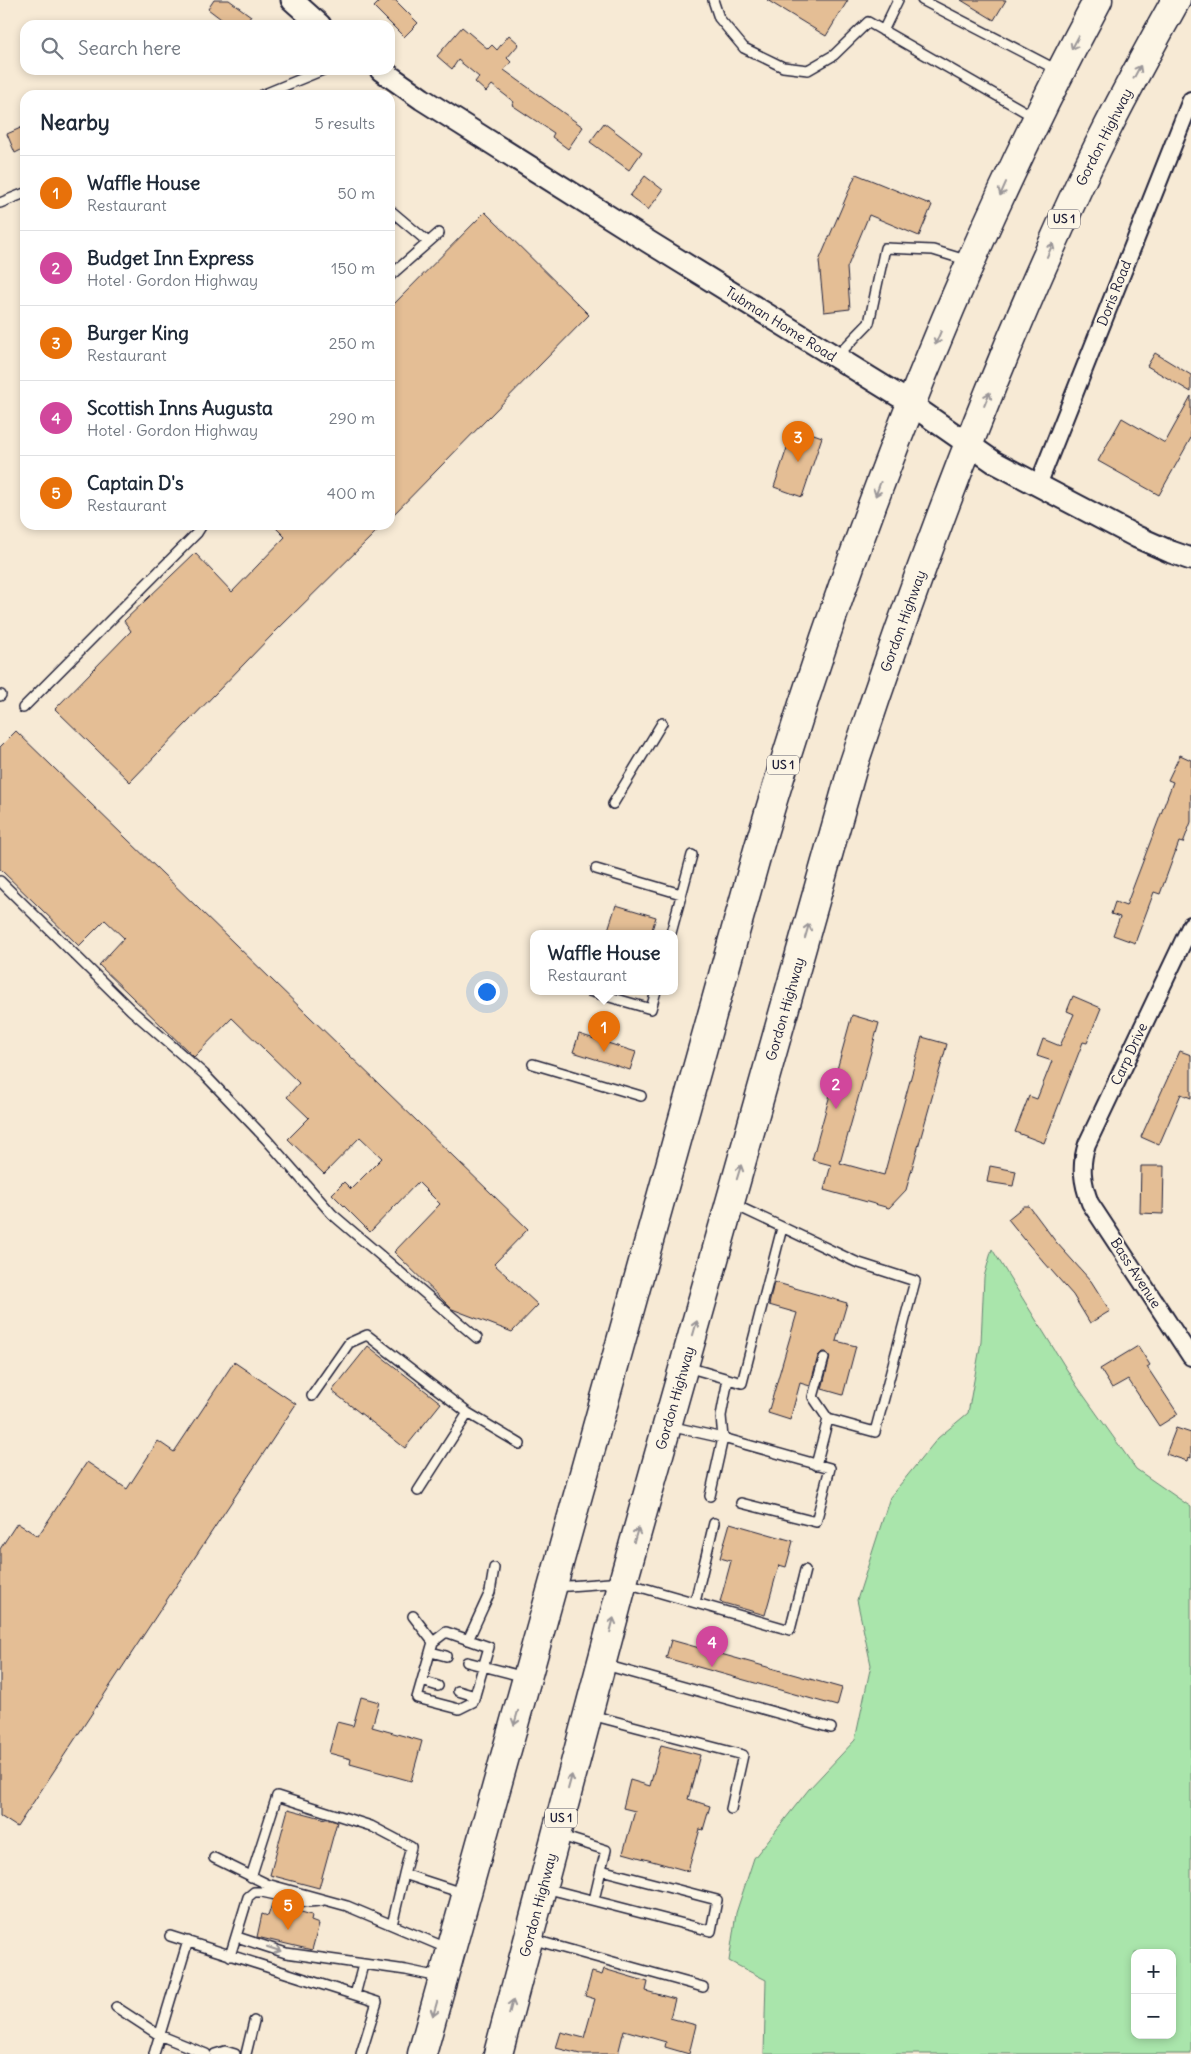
<!DOCTYPE html>
<meta charset="utf-8">
<style>
:root{--surface:#fff;--page:#f2f2f3;--text:#1f2937;--muted:#747a83;--line:#e0e1e3;--accent:#d1495b}
body{margin:0;font-family:Delius,sans-serif;background:var(--page);color:var(--text)}
.controls{position:absolute;right:15px;bottom:15px;display:grid;overflow:hidden;border-radius:10px;box-shadow:0 2px 8px #0003}
.controls button{width:45px;height:45px;display:grid;place-items:center;padding:0;border:0;border-bottom:1px solid var(--line);background:var(--surface);color:var(--text);font:25px sans-serif}
.you{position:absolute;left:486px;top:991px;width:18px;height:18px;margin:-12px;border:4px solid #fff;border-radius:50%;background:#1a73e8;box-shadow:0 0 0 8px #1a73e833}
.badge{display:grid;place-items:center;width:32px;height:32px;border-radius:50%;background:var(--accent);color:#fff;font-size:16px;font-weight:700}
.pin{position:absolute;translate:-50% -41px;filter:drop-shadow(0 1px 2px #0008)}
.pin::after{content:'';position:absolute;top:26px;width:18px;height:15px;background:inherit;clip-path:polygon(0 0,100% 0,50% 100%)}
.popup{position:absolute;left:530px;top:930px;width:148px;height:65px;box-sizing:border-box;display:grid;place-content:center;border-radius:10px;background:var(--surface);filter:drop-shadow(0 1px 4px #0005);font-size:16px;white-space:nowrap;color:var(--muted)}
.popup b{font-size:19px;color:var(--text)}
.popup::after{content:'';position:absolute;left:50%;top:100%;margin-left:-10px;border:10px solid transparent;border-top-color:var(--surface)}
.list{margin:0;padding:0;list-style:none}
h2{display:flex;justify-content:space-between;align-items:center;height:65px;margin:0;padding:0 20px;font-size:21px}
h2 small{font-size:16px;font-weight:400;color:var(--muted)}
.list li{display:grid;grid-template-columns:32px 1fr auto;gap:15px;align-items:center;box-sizing:border-box;height:75px;padding:0 20px;border-top:1px solid var(--line)}
.list b{display:block;font-size:19px;white-space:nowrap}
.list p{margin:0;font-size:16px;white-space:nowrap;color:var(--muted)}
.list em{font-size:16px;font-style:normal;color:var(--muted)}
.icon{flex:none;width:28px;height:28px;fill:none;stroke:currentColor;stroke-width:2;stroke-linecap:round;stroke-linejoin:round}
.map{position:relative;flex:none;width:1191px;height:2054px;overflow:hidden}
.search{position:absolute;background:var(--surface);box-shadow:0 2px 8px #0003;left:20px;top:20px;width:375px;height:55px;display:flex;align-items:center;gap:12px;box-sizing:border-box;padding:0 18px;border-radius:15px;color:var(--muted);font-size:19px}
.panel{position:absolute;background:var(--surface);box-shadow:0 2px 8px #0003;left:20px;top:90px;width:375px;height:440px;border-radius:15px}
.map>svg:first-child{display:block}
.green{fill:#a9e5ab;stroke:#668473;fill-rule:evenodd}
.building{fill:#e4be95;stroke:#22223b}
.lines{fill:none;stroke-linecap:round;stroke-linejoin:round}
.service-casing{stroke:#22223b;stroke-width:12}
.minor-casing{stroke:#22223b;stroke-width:20}
.tertiary-casing{stroke:#22223b;stroke-width:25}
.trunk-casing{stroke:#22223b;stroke-width:31}
.service{stroke:#fcf5e5;stroke-width:9}
.minor{stroke:#fcf5e5;stroke-width:16}
.tertiary{stroke:#fcf5e5;stroke-width:21}
.trunk{stroke:#fcf5e5;stroke-width:28}
.oneway{stroke:#9a9698}
.labels{text-anchor:middle;stroke-width:4;stroke-linejoin:round;paint-order:stroke}
.shield{fill:#fcf5e5;stroke:#63616e;stroke-width:1}
.shield-label{font-size:12px;font-weight:bold;fill:#22223b}
.street-label{font-size:14px;fill:#22223b;stroke:#fcf5e5}
</style>
<div class="map">
<svg width="1191" height="2054" viewBox="0 0 1191 2054">
<rect width="100%" height="100%" fill="#f7ead5"/>
<filter id="ink" filterUnits="userSpaceOnUse"><feTurbulence type="fractalNoise" baseFrequency=".02" numOctaves="2"/><feDisplacementMap in="SourceGraphic" scale="10" xChannelSelector="R" yChannelSelector="G"/><feConvolveMatrix kernelMatrix="1 2 1 2 8 2 1 2 1" color-interpolation-filters="sRGB"/></filter>
<g filter="url(#ink)">
<path class="green" d="M992,1249L1077,1386L1136,1469L1191,1507V2054H764L766,1980L729,1961L736,1913L754,1858L809,1789L855,1740L871,1665L857,1600L890,1497L938,1438L968,1413L981,1342L984,1277ZM1135,1953H1172V2035H1135Z"/>
<path class="building" d="M214,0H229L251,16L245,25H229L208,9Z
M381,0H395L418,23L404,37L374,7Z
M767,0H848L826,36Z
M961,0H1006L994,20Z
M462,27L488,49L492,45L497,50L509,35L519,44L507,58L511,62L504,70L583,127L568,149L552,137L554,133L512,105L514,102L492,85L486,92L475,82L479,77L458,60L452,69L437,56Z
M604,123L642,152L629,170L590,142Z
M25,126V148L15,153L7,134Z
M856,174L932,205L919,236L869,215L847,268L850,309L824,312L819,261Z
M645,176L663,190L648,210L630,196Z
M485,212L589,315L390,518V308Z
M1155,353L1191,375V392L1147,366Z
M1191,396V438L1159,495L1098,461L1122,418L1165,443Z
M794,427L822,437L802,497L774,487Z
M273,525H383L273,634L130,782L55,709L131,631L124,621L195,553L232,592L285,537Z
M16,731L528,1229L494,1264L538,1305L512,1332L452,1309L394,1252L440,1204L418,1182L370,1232L332,1194L344,1182L351,1189L382,1158L360,1137L324,1174L288,1139L309,1118L287,1097L299,1083L232,1018L194,1057L99,965L124,938L105,920L79,946L0,869V747Z
M1180,755L1191,760V822L1183,843L1179,842L1160,894L1154,892L1135,943L1113,935L1120,917L1111,914L1115,902L1126,906L1173,782L1168,780Z
M616,905L656,917L651,933H607Z
M1073,996L1101,1008L1087,1043L1083,1042L1044,1143L1015,1132L1029,1096L1037,1099L1052,1061L1037,1056L1043,1039L1060,1046L1074,1014L1067,1011Z
M852,1015L879,1023L840,1163L884,1175L922,1037L947,1044L906,1190L889,1208L824,1190L831,1165L812,1160Z
M579,1034L636,1052L630,1070L573,1052Z
M1180,1051L1191,1055V1098L1181,1094L1159,1145L1141,1137Z
M990,1166L1016,1171L1013,1186L987,1182Z
M1141,1166H1164L1163,1214L1140,1213Z
M1024,1206H1029L1056,1242L1091,1281L1110,1311L1090,1323L1073,1295L1029,1245L1008,1219Z
M774,1282L847,1303L836,1341L856,1346L843,1395L822,1389L830,1357L826,1352H822L818,1356L810,1386L800,1383L790,1420L768,1413L797,1313L769,1305Z
M368,1346L441,1403L405,1448L332,1391Z
M1138,1346L1150,1365L1147,1367L1178,1414L1159,1426L1128,1379L1112,1388L1100,1369Z
M234,1362L296,1404L17,1827L0,1816V1549L17,1523L38,1536L87,1462L127,1489L158,1441L174,1452Z
M1176,1428L1191,1433V1458L1188,1457L1187,1461L1166,1454Z
M730,1523L793,1541L786,1567L779,1565L765,1615L720,1602L731,1561L720,1558Z
M671,1640L842,1688L837,1706L666,1658Z
M361,1697L379,1702L372,1727L422,1741L411,1781L350,1764L351,1759L329,1753L337,1722L353,1726Z
M661,1745L700,1755L688,1799L710,1806L703,1830L700,1829L688,1871L623,1853L635,1811L623,1808L630,1780L650,1786Z
M288,1809L337,1822L319,1888L270,1875Z
M272,1904L312,1915L311,1921L319,1924L312,1950L257,1937L262,1914L268,1916Z
M604,1969L648,1982L646,1991L675,1999L670,2018L696,2025L689,2054L665,2047L666,2042L624,2030L618,2054H580L556,2048L561,2032L584,2038L595,1999L585,1996L592,1972L602,1975Z"/>
<g class="lines">
<defs>
<path id="service" d="M713,0L719,18L744,48L783,67L808,70L834,55L868,22L1036,118
M922,0L1059,71
M883,31L898,0
M262,95L323,70
M0,203L25,193
M390,210L428,242
M390,276L439,233
M836,357L869,323L885,248L933,250L969,261
M0,696L1,695
M23,708L197,533L202,525
M613,804L662,723
M596,869L681,894
M0,881L131,1010L204,1074L266,1139L332,1214L477,1338
M671,933L692,855
M589,991L651,1009L656,991
M533,1064L641,1096
M733,1204L856,1262L915,1281L875,1432L828,1419L813,1397L824,1358
M687,1367L742,1383L782,1228
M728,1379L721,1416L723,1438L830,1468L816,1522L741,1503
M312,1396L349,1343L367,1335L468,1413L520,1444
M669,1426L723,1438L710,1496
M816,1465L828,1419
M418,1491L468,1413
M555,1587L623,1582L790,1630L805,1570
M695,1602L714,1523
M413,1616L433,1642L446,1632L489,1647L473,1702L459,1709L417,1698L433,1642
M468,1640L490,1592L494,1568
M431,1652L446,1656
M467,1662L525,1677
M605,1665L831,1728
M422,1681L438,1686
M458,1691L475,1696
M591,1715L743,1755L731,1809
M214,1858L267,1884L347,1906L392,1925L404,1874
M251,1877L277,1796L371,1826L411,1847L404,1874L465,1894
M545,1888L711,1931L717,1900L601,1870L606,1850L558,1835
M594,1900L601,1870
M392,1925L449,1949
M170,1936L377,2002L361,2054
M237,1937L286,1953L406,1970L439,1977
M531,1939L703,1987
M230,1956L248,1897L254,1892H262L308,1902L321,1901
M355,1995L363,1965
M116,2007L159,2035L206,2054
M154,2054L188,1941
M215,2054L225,2051L235,2054
M246,2054L254,2021"/>
<path id="minor" d="M1038,485L1191,100
M1191,925L1087,1144C1080,1165 1082,1182 1090,1203L1191,1357"/>
<path id="tertiary" d="M292,0L320,25
M381,70L422,99L649,242L899,396L994,462L1137,537L1171,552L1191,559"/>
<path id="trunk" d="M422,2054L758,850C844,557 953,270 1098,0
M498,2054L623,1582L853,766C918,569 991,374 1079,186C1109,122 1142,61 1176,0"/>
</defs>
<use href="#service" class="service-casing"/>
<use href="#minor" class="minor-casing"/>
<use href="#tertiary" class="tertiary-casing"/>
<use href="#trunk" class="trunk-casing"/>
<use href="#service" class="service"/>
<use href="#minor" class="minor"/>
<use href="#tertiary" class="tertiary"/>
<use href="#trunk" class="trunk"/>
</g>
<defs><path id="oneway-shaft" d="M-6 0H5M1.5-3L5.5 0L1.5 3" fill="none" stroke-width="1.6" stroke-linecap="round" stroke-linejoin="round" transform="scale(1.25)"/></defs>
<g class="oneway">
<use href="#oneway-shaft" transform="translate(1075 43) rotate(118)"/>
<use href="#oneway-shaft" transform="translate(1137 72) rotate(-62)"/>
<use href="#oneway-shaft" transform="translate(1003 189) rotate(114)"/>
<use href="#oneway-shaft" transform="translate(1050 250) rotate(-66)"/>
<use href="#oneway-shaft" transform="translate(938 338) rotate(113)"/>
<use href="#oneway-shaft" transform="translate(987 399) rotate(-68)"/>
<use href="#oneway-shaft" transform="translate(878 489) rotate(110)"/>
<use href="#oneway-shaft" transform="translate(807 931) rotate(-74)"/>
<use href="#oneway-shaft" transform="translate(739 1172) rotate(-73)"/>
<use href="#oneway-shaft" transform="translate(695 1328) rotate(-74)"/>
<use href="#oneway-shaft" transform="translate(636 1535) rotate(-74)"/>
<use href="#oneway-shaft" transform="translate(612 1625) rotate(-76)"/>
<use href="#oneway-shaft" transform="translate(516 1718) rotate(106)"/>
<use href="#oneway-shaft" transform="translate(570 1782) rotate(-75)"/>
<use href="#oneway-shaft" transform="translate(274 1949) rotate(18)"/>
<use href="#oneway-shaft" transform="translate(511 2007) rotate(-75)"/>
<use href="#oneway-shaft" transform="translate(435 2009) rotate(106)"/>
</g>
</g>
<g class="labels">
<g class="shield">
<rect x="1048" y="209.5" width="32" height="19" rx="4"/>
<rect x="767" y="755.5" width="32" height="19" rx="4"/>
<rect x="545" y="1808.5" width="32" height="19" rx="4"/>
</g>
<g class="shield-label">
<text x="1064" y="223">US 1</text>
<text x="783" y="769">US 1</text>
<text x="561" y="1822">US 1</text>
</g>
<g class="street-label">
<text transform="translate(1104 137) rotate(-63)" y="5">Gordon Highway</text>
<text transform="translate(1114 293) rotate(-68)" y="5">Doris Road</text>
<text transform="translate(781 324) rotate(32)" y="5">Tubman Home Road</text>
<text transform="translate(903 621) rotate(-70)" y="5">Gordon Highway</text>
<text transform="translate(785 1009) rotate(-74)" y="5">Gordon Highway</text>
<text transform="translate(1129 1054) rotate(-65)" y="5">Carp Drive</text>
<text transform="translate(1136 1273) rotate(57)" y="5">Bass Avenue</text>
<text transform="translate(675 1398) rotate(-74)" y="5">Gordon Highway</text>
<text transform="translate(538 1905) rotate(-75)" y="5">Gordon Highway</text>
</g>
</g>
</svg>
<div class="controls">
<button>+</button>
<button>−</button>
</div>
<div class="you"></div>
<div class="pin badge" style="left:604px;top:1052px;background:#e8710a">1</div>
<div class="popup"><b>Waffle House</b>Restaurant</div>
<div class="pin badge" style="left:836px;top:1109px;background:#d1479c">2</div>
<div class="pin badge" style="left:798px;top:462px;background:#e8710a">3</div>
<div class="pin badge" style="left:712px;top:1667px;background:#d1479c">4</div>
<div class="pin badge" style="left:288px;top:1930px;background:#e8710a">5</div>
<div class="search"><svg class="icon" aria-label="search" viewBox="0 0 24 24"><circle cx="10" cy="10" r="6"/><path d="M15 15l6 6"/></svg>Search here</div>
<section class="panel">
<h2>Nearby<small>5 results</small></h2>
<ul class="list">
<li><span class="badge" style="background:#e8710a">1</span><div><b>Waffle House</b><p>Restaurant</p></div><em>50 m</em></li>
<li><span class="badge" style="background:#d1479c">2</span><div><b>Budget Inn Express</b><p>Hotel · Gordon Highway</p></div><em>150 m</em></li>
<li><span class="badge" style="background:#e8710a">3</span><div><b>Burger King</b><p>Restaurant</p></div><em>250 m</em></li>
<li><span class="badge" style="background:#d1479c">4</span><div><b>Scottish Inns Augusta</b><p>Hotel · Gordon Highway</p></div><em>290 m</em></li>
<li><span class="badge" style="background:#e8710a">5</span><div><b>Captain D's</b><p>Restaurant</p></div><em>400 m</em></li>
</ul>
</section>
</div>
